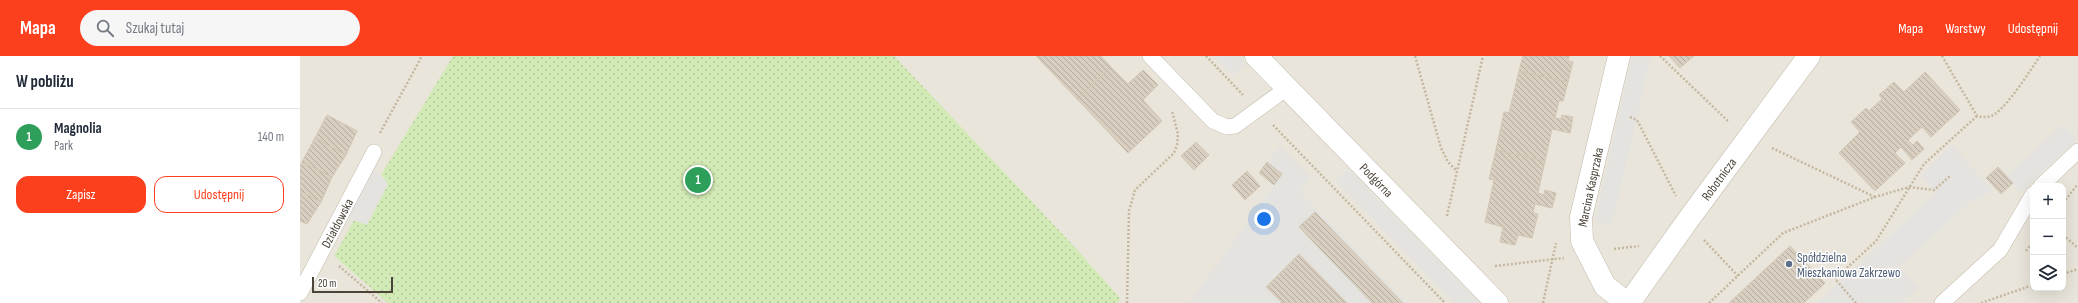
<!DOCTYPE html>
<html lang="pl">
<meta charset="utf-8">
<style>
:root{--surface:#fff;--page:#f6f6f7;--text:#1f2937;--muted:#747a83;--line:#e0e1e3;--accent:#fc3f1d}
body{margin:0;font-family:"Sofia Sans Condensed",sans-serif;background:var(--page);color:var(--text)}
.controls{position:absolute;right:12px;bottom:12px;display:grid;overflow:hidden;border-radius:8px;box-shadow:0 4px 16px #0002}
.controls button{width:36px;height:36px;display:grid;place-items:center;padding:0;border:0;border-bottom:1px solid var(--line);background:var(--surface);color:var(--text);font:20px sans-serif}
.scale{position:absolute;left:12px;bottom:10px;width:81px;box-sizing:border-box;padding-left:4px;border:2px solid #4b4439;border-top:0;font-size:11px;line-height:14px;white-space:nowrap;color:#4b4439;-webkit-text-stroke:3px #fff;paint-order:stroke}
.you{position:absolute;left:964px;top:163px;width:14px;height:14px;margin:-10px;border:3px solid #fff;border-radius:50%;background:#1a73e8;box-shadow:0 0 0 6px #1a73e833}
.badge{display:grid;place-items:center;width:26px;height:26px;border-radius:50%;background:var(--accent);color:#fff;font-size:13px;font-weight:700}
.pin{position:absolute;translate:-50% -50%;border:2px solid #fff;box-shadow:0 1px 4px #0006}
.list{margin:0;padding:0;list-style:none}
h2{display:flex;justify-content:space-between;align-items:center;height:52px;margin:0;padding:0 16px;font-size:17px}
h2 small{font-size:13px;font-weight:400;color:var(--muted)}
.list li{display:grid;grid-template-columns:26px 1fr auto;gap:12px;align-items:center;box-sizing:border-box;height:56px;padding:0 16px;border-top:1px solid var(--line)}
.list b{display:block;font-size:15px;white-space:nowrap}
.list p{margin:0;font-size:13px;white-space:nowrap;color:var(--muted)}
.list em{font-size:13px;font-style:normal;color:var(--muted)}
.actions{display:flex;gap:8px;padding:12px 16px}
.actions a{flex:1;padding:9px 0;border:1px solid var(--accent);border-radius:12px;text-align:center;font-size:14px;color:var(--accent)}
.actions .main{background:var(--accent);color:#fff}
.icon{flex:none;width:22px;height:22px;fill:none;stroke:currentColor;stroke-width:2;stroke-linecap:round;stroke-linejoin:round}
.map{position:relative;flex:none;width:1778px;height:247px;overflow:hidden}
header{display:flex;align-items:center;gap:24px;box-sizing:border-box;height:56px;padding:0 20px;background:var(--accent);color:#fff}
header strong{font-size:19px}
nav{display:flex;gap:22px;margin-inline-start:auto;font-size:14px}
.search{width:280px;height:36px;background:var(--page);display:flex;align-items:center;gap:10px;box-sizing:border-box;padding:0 14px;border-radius:22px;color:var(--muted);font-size:15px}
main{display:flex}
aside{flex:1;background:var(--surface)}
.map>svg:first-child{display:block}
.residential{fill:#eae5da;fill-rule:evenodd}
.grass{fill:url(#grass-dots)}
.parking{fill:#e5e3e0}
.building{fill:url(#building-back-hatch);stroke:#d3c7b4}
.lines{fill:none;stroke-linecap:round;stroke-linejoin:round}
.lane-casing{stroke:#c2bbae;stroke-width:16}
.street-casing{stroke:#c2bbae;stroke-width:23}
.path{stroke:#c4b79f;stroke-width:2.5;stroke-dasharray:2 2;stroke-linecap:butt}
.lane{stroke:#fff;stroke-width:15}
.street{stroke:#fff;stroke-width:22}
.service-dot{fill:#5c6f8a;stroke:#fff;stroke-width:1.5}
.labels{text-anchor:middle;stroke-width:3;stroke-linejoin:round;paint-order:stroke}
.street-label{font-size:13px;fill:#4b4439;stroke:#fff}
.service-label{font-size:13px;fill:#4e5e75;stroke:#fff;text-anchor:start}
</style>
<header>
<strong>Mapa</strong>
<div class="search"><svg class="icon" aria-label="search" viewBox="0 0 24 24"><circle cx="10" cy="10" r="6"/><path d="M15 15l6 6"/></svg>Szukaj tutaj</div>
<nav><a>Mapa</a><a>Warstwy</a><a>Udostępnij</a></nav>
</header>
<main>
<aside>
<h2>W pobliżu<small></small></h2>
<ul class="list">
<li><span class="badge" style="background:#2e9e5b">1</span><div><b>Magnolia</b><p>Park</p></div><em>140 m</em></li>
</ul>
<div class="actions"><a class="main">Zapisz</a><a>Udostępnij</a></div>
</aside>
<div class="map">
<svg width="1778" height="247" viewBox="0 0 1778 247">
<defs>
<pattern id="grass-dots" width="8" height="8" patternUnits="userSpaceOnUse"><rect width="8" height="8" fill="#d2eab5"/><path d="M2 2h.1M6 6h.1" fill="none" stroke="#b6ca9c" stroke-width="1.8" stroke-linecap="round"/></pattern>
<pattern id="building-back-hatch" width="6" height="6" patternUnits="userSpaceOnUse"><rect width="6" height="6" fill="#d8cfc1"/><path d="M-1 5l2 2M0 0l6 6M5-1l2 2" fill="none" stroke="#b1aa9e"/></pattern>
</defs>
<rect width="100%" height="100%" fill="#f6f3ec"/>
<path class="residential" d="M0,0H1778V247H0ZM1733,130H1763V232H1733Z"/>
<path class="grass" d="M153,0H594L771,187L820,242L818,247H88L34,200L54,164L67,168L88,128L81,119Z"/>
<path class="parking" d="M913,0H938L946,8L933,20Z
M1332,0L1351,1L1312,169L1295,165Z
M1763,68L1777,84L1721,136L1707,120Z
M1652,89L1692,134L1683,141L1670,146L1599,211L1618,232L1602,247H1517L1636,137L1621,119Z
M980,90L1011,121L1000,136L1108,247H889L974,129L959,117Z
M67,111L81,119L88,128L67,169L41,159Z
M1048,113L1179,247H1154L1035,125Z"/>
<path class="building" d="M736,0H801L811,11L777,43Z
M1223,0H1269L1268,5L1273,6L1268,26L1219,15Z
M1369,0H1394L1380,12Z
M811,11L828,28L843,14L858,29L843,44L862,65L828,97L777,43Z
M1219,15L1268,26L1263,45H1259L1255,62L1261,63L1262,59L1273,61L1270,77L1252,73L1245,105L1196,94L1204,56L1209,57Z
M1625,16L1660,54L1631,81L1622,71L1608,84L1613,89L1617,85L1624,93L1612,104L1601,91L1595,97L1605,107L1575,135L1539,97L1560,76L1551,66L1566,52L1569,55L1582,43L1579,39L1594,26L1604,36Z
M27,59L57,75L46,99L15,82Z
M15,82L46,99L32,121L2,106Z
M896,86L909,99L894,114L881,100Z
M1196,94L1245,105L1238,137L1244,139L1245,134L1256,137L1252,152L1235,148L1233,157L1238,158L1232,182L1218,179L1215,189L1200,186L1203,171L1185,166L1194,124L1189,123Z
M2,106L32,121L21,146L0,135V110Z
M967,106L982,118L974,129L959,117Z
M1698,111L1713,127L1701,138L1686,122Z
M947,115L960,130L945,144L932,129Z
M0,135L21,146L7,168L0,165Z
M1015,156L1103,247H1072L999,171Z
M1490,190L1525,227L1504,247H1429Z
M999,198L1047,247H982L966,231Z"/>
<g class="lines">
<defs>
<g id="lane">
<path d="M850,0L913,65L927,71L935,70L987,32"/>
<path d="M1741,130L1778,95"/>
<path id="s1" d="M0,237L74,96"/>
<path d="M1642,247L1700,194L1733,138"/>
</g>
<g id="street">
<path id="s2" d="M956,0L1197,247"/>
<path d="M1319,0L1281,161L1282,185L1305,230L1327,247"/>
<path id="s3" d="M1329,247L1388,164L1509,0"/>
</g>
</defs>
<use href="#lane" class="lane-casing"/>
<use href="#street" class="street-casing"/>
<path class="path" d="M906,0L943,39
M1115,0L1141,92L1148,106L1157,115
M1360,0L1429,66
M1642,0L1677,60C1683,61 1689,62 1695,58C1709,48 1730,15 1740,0
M1330,61L1337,64L1376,140
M973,69L1145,247
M80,77L122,0
M1472,92L1575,141
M1763,147L1778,128
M1147,160L1183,0
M1763,179L1778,192
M1404,184L1438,220
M1314,193L1339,190
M1726,195L1733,186
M39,210L82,247
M1195,210L1264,202
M1763,218L1778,213
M827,247L829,155L835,134L874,97L877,89L878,78L872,55
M1243,247L1256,187
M1409,247L1483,177L1575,141L1609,131L1634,134L1650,120
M1556,247L1535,223L1576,185L1624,108L1677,60
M1681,247L1733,229"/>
<use href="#lane" class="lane"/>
<use href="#street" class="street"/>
</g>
<circle class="service-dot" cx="1489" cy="208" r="4"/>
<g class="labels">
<g class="street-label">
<text dy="5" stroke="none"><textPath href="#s2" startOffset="173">Podgórna</textPath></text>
<text dy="5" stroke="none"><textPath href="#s3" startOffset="153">Robotnicza</textPath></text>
<text transform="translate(1290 131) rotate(-78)" y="5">Marcina Kasprzaka</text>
<text dy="5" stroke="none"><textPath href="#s1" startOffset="79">Działdowska</textPath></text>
</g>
<g class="service-label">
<text x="1497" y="206">Spółdzielna<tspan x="1497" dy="15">Mieszkaniowa Zakrzewo</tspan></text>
</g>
</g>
</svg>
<div class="controls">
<button>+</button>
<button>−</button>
<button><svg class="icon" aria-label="layers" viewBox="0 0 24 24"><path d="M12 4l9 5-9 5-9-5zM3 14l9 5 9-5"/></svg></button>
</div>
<div class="scale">20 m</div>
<div class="you"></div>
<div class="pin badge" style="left:398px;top:124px;background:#2e9e5b">1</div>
</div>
</main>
